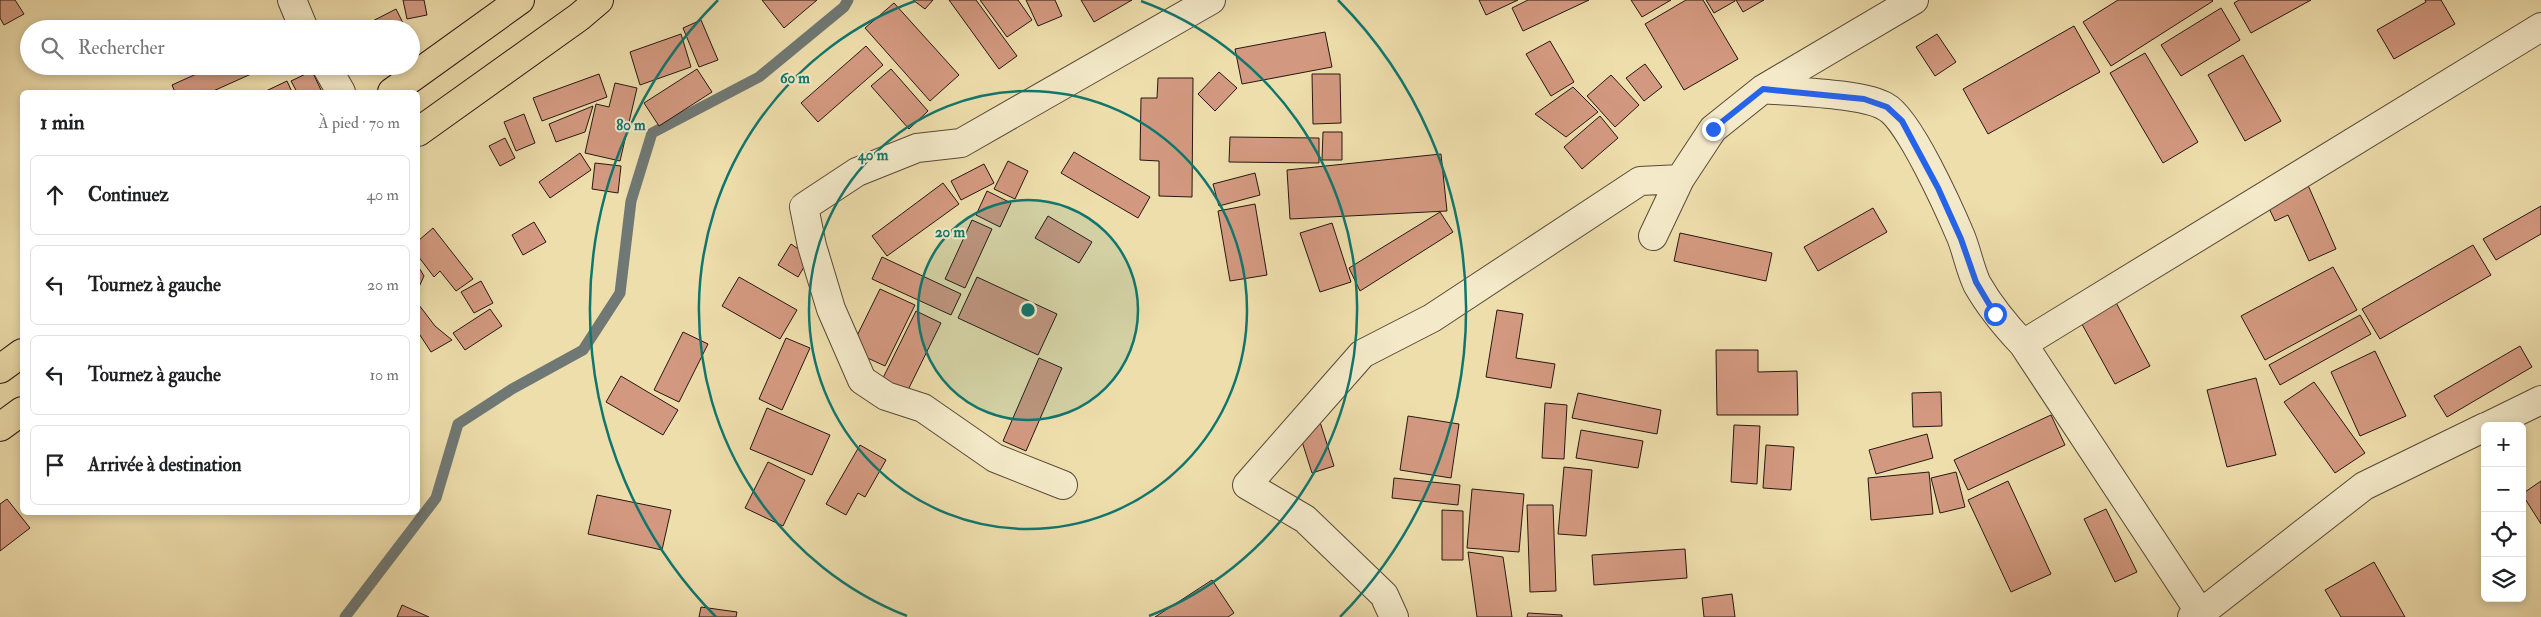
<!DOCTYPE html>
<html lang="fr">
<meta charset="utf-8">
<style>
:root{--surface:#fff;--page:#f6f6f6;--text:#202124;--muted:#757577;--line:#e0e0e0}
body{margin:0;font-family:"IM FELL Double Pica",serif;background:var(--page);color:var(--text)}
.controls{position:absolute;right:15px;bottom:15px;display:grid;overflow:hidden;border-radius:8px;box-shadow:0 2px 8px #0003}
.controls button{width:45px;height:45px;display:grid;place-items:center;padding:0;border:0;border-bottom:1px solid var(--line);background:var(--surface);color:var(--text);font:25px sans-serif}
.stop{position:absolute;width:15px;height:15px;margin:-11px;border:4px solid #2563eb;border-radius:50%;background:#fff}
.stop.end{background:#2563eb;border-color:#fff;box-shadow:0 1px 5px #0008}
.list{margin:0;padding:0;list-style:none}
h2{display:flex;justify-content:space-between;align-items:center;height:65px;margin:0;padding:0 20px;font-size:21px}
h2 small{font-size:16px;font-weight:400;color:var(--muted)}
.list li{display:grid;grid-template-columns:32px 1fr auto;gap:15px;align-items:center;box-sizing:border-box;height:80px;margin:0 10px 10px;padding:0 10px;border:1px solid var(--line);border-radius:8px}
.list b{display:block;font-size:19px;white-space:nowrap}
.list em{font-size:16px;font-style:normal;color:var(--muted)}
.icon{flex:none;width:28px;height:28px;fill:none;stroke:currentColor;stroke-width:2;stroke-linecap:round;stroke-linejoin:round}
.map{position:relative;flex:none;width:2541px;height:617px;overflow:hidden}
.search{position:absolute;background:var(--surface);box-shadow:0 2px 8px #0003;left:20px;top:20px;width:400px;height:55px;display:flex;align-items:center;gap:12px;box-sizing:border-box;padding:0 18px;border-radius:28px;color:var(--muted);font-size:19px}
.panel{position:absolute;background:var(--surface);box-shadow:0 2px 8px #0003;left:20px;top:90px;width:400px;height:425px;border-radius:8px}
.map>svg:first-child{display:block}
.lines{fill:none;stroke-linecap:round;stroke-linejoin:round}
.stream{stroke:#6f7874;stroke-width:11}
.building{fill:#d39980;stroke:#261711}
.minor-casing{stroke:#584938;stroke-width:30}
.major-casing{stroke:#261711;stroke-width:30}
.minor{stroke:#f4eac9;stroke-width:28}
.major{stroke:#eedeac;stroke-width:28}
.route{stroke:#2563eb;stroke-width:6}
.ring{fill:none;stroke:#0f766e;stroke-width:2.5}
.centre{fill:#0f766e;stroke:#f4eac9;stroke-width:2.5}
.ring-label{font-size:15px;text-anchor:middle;font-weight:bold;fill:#0f766e;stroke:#f4eac9;stroke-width:4;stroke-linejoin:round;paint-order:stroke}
</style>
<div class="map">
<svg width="2541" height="617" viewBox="0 0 2541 617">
<rect width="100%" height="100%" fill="#eedeac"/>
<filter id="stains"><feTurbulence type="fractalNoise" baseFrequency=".004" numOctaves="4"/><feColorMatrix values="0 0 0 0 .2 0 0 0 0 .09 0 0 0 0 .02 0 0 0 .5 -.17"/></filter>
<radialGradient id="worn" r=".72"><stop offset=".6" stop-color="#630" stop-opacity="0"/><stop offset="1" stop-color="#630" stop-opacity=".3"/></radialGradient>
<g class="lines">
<path class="stream" d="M345,617L436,498L458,424L512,389L583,350L620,293L631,201L652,133L759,77L844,7L848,0"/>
</g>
<path class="building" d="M0,0H15L24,14L4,25L0,18Z
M403,0H424L427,15L407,19Z
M762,0H817L784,28Z
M913,0H933L925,9Z
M949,0H976L1017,56L999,69Z
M980,0H1018L1032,20L1007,37Z
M1026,0H1055L1062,16L1038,26Z
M1081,0H1132L1094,22Z
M1479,0H1518L1486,15Z
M1528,0H1589L1523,31L1512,8Z
M1631,0H1671L1642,17Z
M1686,0H1703L1738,59L1684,90L1645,24Z
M1706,0H1735V1L1714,13Z
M1736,0H1764L1743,12Z
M2118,0H2212L2213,1L2111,66L2083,22Z
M2239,0H2311L2251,33L2234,3Z
M2425,0H2441L2455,24L2394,59L2377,30L2426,2Z
M894,3L959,75L930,101L865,28Z
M2221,8L2240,40L2181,76L2161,45Z
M396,9L406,29H362L361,27Z
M701,20L718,60L699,67L683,28Z
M2074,26L2100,72L1988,134L1963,89Z
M1325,32L1332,67L1242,84L1235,49Z
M681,34L691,67L640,85L630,52Z
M1937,34L1956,62L1935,76L1916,47Z
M1550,41L1574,82L1551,96L1526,54Z
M866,46L883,65L818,122L801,103Z
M2145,53L2198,142L2163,163L2110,73Z
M2243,55L2281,121L2245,141L2208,75Z
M1645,64L1662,87L1644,101L1626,78Z
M214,66H269L211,92H175L172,85Z
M697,69L712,92L659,126L644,103Z
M891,69L928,111L909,129L871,86Z
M312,71L322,92H297L291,81Z
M1219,72L1237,88L1215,111L1198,94Z
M599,74L607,97L542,121L533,98Z
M1312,74H1340L1341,123L1313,124Z
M1611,75L1639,105L1615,127L1587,96Z
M1158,78H1193L1192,197L1159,196V161L1140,160L1141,98H1157Z
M287,81L292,92H267L266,91Z
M615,83L637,88L620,161L585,153L596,104L609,107Z
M1573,87L1598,112L1566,137L1535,114Z
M593,106L585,132L556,142L549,124Z
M524,114L535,143L516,151L504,122Z
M1600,116L1618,138L1582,169L1564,147Z
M1323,132H1342V160H1322Z
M1230,137L1319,138V163L1229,162Z
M505,138L515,158L500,166L489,146Z
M1074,152L1150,197L1138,218L1061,173Z
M580,153L591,170L550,198L539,182Z
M1441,154L1447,211L1290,219L1287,170Z
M1008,161L1028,171L1015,199L994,189Z
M595,163L621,166L618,193L592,189Z
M984,164L994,183L961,200L951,181Z
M1255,173L1260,195L1219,206L1213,184Z
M943,183L959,204L887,256L872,236Z
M2307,183L2336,249L2309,261L2288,215L2275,221L2266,202Z
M987,191L1011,203L1000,227L976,215Z
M1255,204L1267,275L1230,281L1218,211Z
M2541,206V234L2496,260L2483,239Z
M1873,208L1887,232L1818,271L1804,247Z
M1440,212L1453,232L1360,291L1349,268Z
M1048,216L1092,242L1079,263L1035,238Z
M972,220L992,229L965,288L945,279Z
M534,222L546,242L523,255L512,235Z
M1332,223L1351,282L1320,292L1300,233Z
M433,228L473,279L456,291L440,271L434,277L418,256V241Z
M1680,233L1772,253L1766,281L1674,261Z
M791,244L810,257L798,277L778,265Z
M2473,245L2491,275L2380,339L2362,309Z
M882,257L961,294L951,315L872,279Z
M418,266L424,276L418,289L419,305L435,326L452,340L431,352L418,332Z
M2333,267L2357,310L2265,360L2241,316Z
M739,277L797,310L780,339L722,306Z
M977,277L1057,314L1038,355L958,318Z
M481,281L493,303L474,313L461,292Z
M880,289L915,305L885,366L850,350Z
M2113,297L2150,366L2115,384L2078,317Z
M490,309L502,326L465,350L453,333Z
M1497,310L1523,314L1516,358L1555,364L1551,388L1486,377Z
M916,311L941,323L906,394L881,382Z
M2360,315L2371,334L2280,385L2269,365Z
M683,332L708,344L679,402L654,390Z
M786,338L810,348L782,410L759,399Z
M2520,346L2532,367L2447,417L2434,396Z
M1716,350H1758V372L1797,371L1798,415H1717Z
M2375,351L2406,416L2360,436L2331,372Z
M1039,358L1062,368L1026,451L1003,441Z
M621,376L678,410L663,435L606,402Z
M2256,378L2276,455L2227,467L2207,390Z
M2314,382L2365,453L2335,473L2284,402Z
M1941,392L1942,426L1913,427L1912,393Z
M1578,393L1661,410L1657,434L1572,418Z
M1545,403L1567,405L1564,459L1542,458Z
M767,408L830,435L812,475L750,449Z
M2051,415L2065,445L1968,490L1954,460Z
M1408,416L1459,424L1451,478L1400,470Z
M1320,422L1334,466L1312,473L1298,429Z
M1734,425L1760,426L1757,484L1731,482Z
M1581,430L1643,441L1638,468L1576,458Z
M1927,434L1933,458L1876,474L1869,450Z
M860,445L886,460L865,497L858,493L846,515L826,504Z
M1766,445L1794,447L1791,490L1763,488Z
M768,462L805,480L783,526L745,508Z
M1564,467L1592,470L1586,536L1558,534Z
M1929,472L1933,514L1871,520L1868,478Z
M1956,472L1965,507L1940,513L1931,478Z
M1394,478L1460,485L1458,505L1392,498Z
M2008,481L2051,574L2011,592L1968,500Z
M2541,481V524L2522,494Z
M1472,489L1524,494L1519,552L1467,548Z
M597,495L671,510L662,550L588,534Z
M7,499L30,528L0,551V504Z
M1527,505H1553L1556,591L1530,592Z
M2106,509L2137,572L2115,582L2084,519Z
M1442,510L1463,511V560H1442Z
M1685,549L1687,578L1594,585L1592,555Z
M1468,552L1503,557L1512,617H1477Z
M2374,562L2405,617H2341L2325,590Z
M1212,580L1234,613L1228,617H1155Z
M1732,594L1735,617H1704L1702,598Z
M402,605L429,617H397Z
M701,607L737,612L736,617H699Z
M1528,613L1562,615V617H1527Z"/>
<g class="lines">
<defs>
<path id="minor" d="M292,0L304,29
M326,66L341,92
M1763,89C1793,92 1863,93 1886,107C1909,119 1950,211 1961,237C1967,252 1970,269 1977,284C1990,307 2005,325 2023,344
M1653,236L1680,179L1713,129L1763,89L1914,0
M2488,426L2541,400
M1063,485L995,458L923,408L886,396L862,380L831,309L812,246L804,207L857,172L917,148L961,143L1211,0
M1394,617L1384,595L1305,519L1247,485L1362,354L1432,318L1640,181L1680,179
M2192,617L2201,613L2364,486L2485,427
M2203,617L2023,344L2541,27"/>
<path id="major" d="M392,92L520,0
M418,132L579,17L599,0
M0,369L22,353
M0,427L22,411"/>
</defs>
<use href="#minor" class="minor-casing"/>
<use href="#major" class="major-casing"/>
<use href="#minor" class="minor"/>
<use href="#major" class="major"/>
</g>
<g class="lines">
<path class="route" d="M1713,129L1763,89L1864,99L1887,107L1902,121L1938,188L1961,239L1976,282L1995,314"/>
</g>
<circle cx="1028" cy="310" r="110" fill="#0f766e" fill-opacity=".12"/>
<g class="ring">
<circle cx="1028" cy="310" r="110"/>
<circle cx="1028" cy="310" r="219"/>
<path d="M907 616A329 329 0 0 1 915 1M1141 1A329 329 0 0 1 1149 616"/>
<path d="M716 617A438 438 0 0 1 718 0M1338 0A438 438 0 0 1 1340 617"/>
</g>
<circle cx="1028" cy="310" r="8" class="centre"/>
<g class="ring-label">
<text x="795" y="83">60 m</text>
<text x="631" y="130">80 m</text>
<text x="873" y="160">40 m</text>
<text x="950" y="237">20 m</text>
</g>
<rect width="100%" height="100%" filter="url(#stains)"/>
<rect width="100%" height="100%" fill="url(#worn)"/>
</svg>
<div class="controls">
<button>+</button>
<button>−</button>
<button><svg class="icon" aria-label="locate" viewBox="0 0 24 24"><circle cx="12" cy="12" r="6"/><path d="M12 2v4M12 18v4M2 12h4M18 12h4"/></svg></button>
<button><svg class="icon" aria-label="layers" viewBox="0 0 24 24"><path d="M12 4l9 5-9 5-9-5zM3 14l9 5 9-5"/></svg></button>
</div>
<div class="stop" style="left:1995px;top:314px"></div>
<div class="stop end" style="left:1713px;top:129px"></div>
<div class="search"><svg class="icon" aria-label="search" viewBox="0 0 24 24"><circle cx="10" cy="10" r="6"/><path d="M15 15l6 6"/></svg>Rechercher</div>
<section class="panel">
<h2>1 min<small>À pied · 70 m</small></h2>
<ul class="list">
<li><svg class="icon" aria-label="ahead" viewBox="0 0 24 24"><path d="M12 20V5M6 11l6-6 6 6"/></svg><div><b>Continuez</b></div><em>40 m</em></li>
<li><svg class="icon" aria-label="left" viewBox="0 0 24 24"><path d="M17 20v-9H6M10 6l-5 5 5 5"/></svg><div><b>Tournez à gauche</b></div><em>20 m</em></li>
<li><svg class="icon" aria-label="left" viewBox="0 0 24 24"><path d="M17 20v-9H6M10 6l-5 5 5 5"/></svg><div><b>Tournez à gauche</b></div><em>10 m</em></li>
<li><svg class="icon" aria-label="arrive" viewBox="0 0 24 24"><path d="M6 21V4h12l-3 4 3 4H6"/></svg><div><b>Arrivée à destination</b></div></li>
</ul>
</section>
</div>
